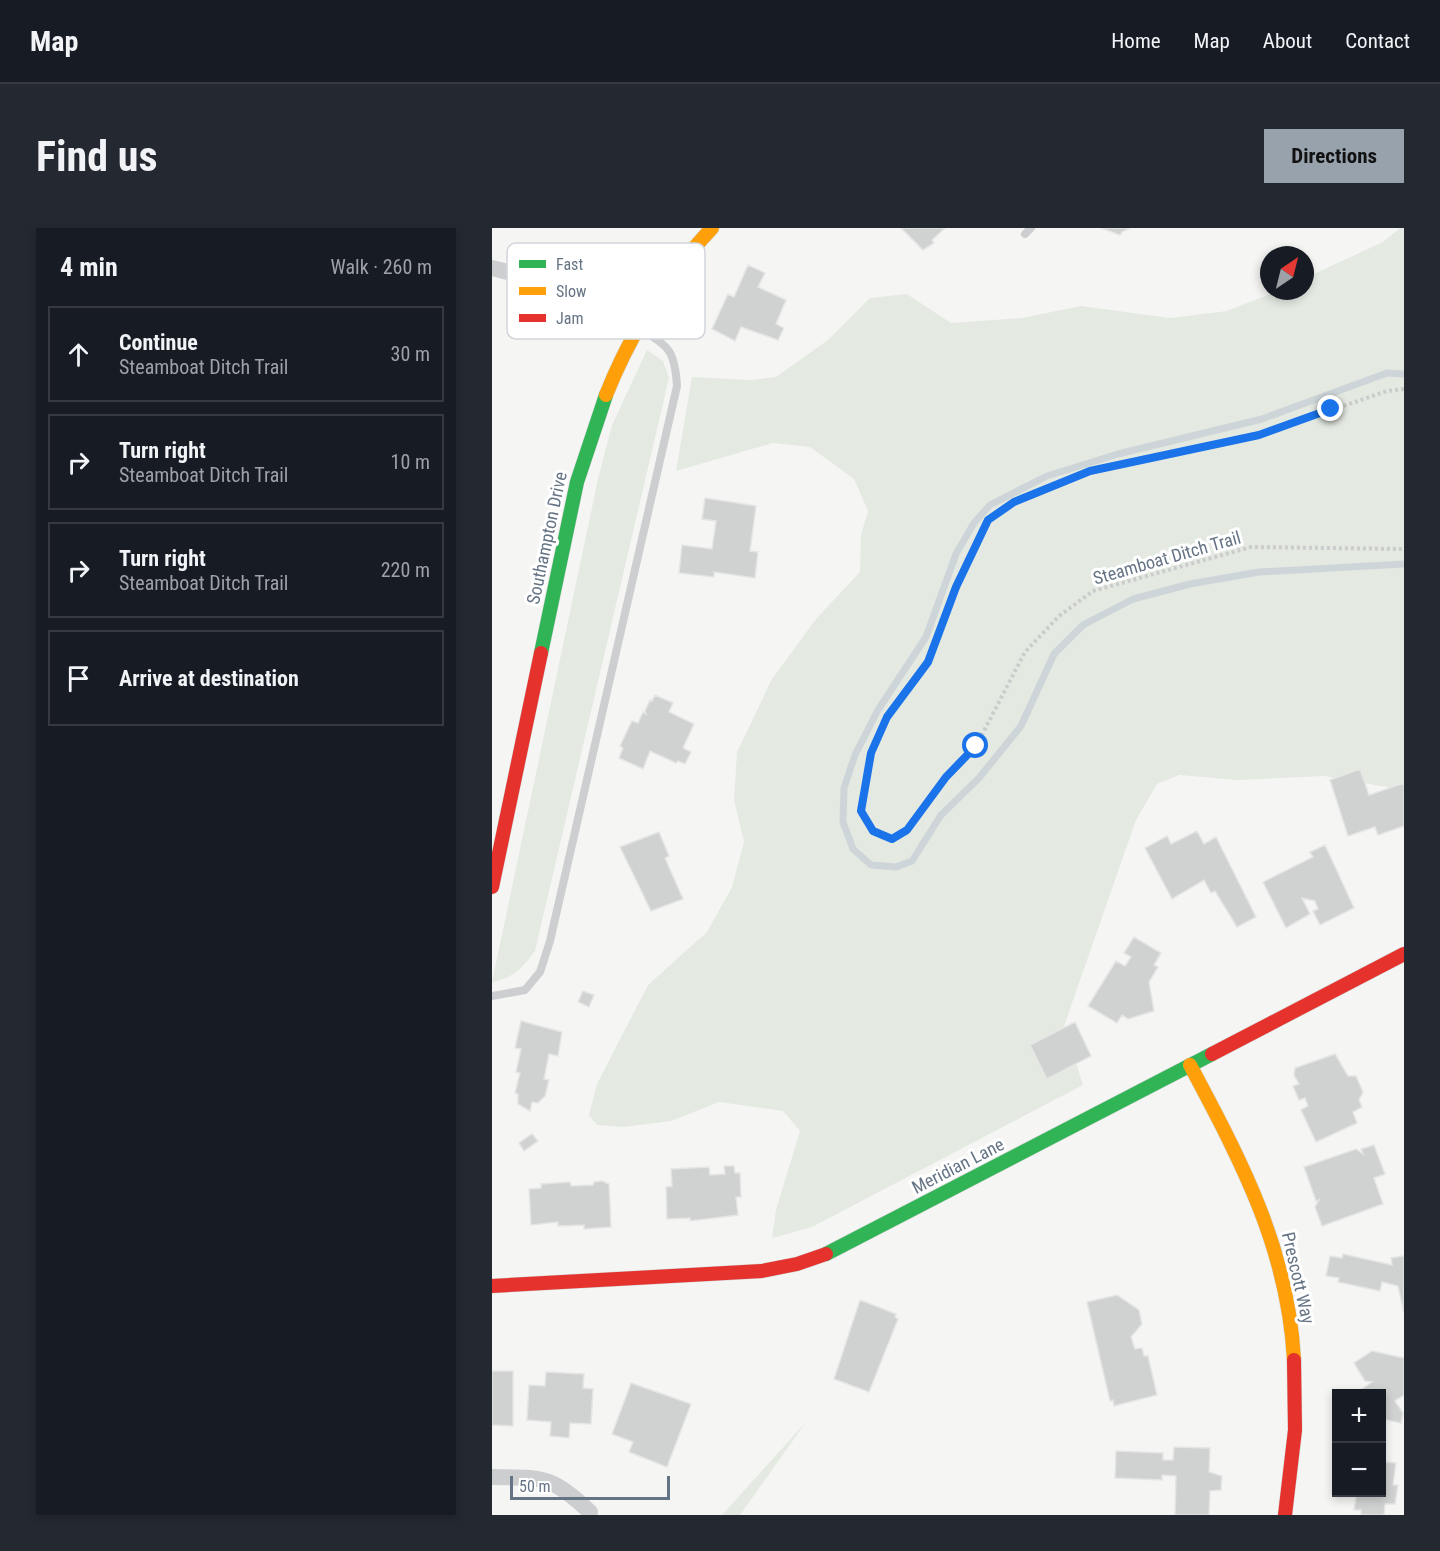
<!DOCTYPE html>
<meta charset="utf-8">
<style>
:root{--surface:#171b24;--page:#242831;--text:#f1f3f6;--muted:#9ea1a6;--line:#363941;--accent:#97a2ac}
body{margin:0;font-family:"Roboto Condensed",sans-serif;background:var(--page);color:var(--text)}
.controls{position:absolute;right:18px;bottom:18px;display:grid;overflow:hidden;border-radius:0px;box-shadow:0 3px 9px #0003}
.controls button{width:54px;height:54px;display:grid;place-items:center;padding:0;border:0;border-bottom:2px solid var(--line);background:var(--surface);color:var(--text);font:30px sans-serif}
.compass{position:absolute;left:768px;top:18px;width:54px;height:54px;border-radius:50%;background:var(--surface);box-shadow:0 3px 9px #0003;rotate:35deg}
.scale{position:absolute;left:18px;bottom:15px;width:160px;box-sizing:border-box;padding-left:6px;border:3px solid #657485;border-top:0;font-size:16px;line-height:21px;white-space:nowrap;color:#657485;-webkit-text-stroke:4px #fff;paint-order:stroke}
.stop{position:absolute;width:18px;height:18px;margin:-14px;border:4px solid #1a73e8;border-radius:50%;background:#fff}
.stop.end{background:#1a73e8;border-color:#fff;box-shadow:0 2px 6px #0008}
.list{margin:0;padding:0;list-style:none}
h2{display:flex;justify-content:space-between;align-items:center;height:78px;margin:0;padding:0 24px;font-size:26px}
h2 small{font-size:20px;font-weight:400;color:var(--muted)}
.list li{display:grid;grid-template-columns:39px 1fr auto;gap:18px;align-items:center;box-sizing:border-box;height:96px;margin:0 12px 12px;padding:0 12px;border:2px solid var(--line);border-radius:0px}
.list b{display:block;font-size:22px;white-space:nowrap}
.list p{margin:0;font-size:20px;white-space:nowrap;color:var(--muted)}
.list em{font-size:20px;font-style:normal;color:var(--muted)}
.icon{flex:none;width:33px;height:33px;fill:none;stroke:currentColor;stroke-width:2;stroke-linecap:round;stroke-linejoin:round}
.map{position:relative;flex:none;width:912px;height:1287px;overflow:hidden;border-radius:0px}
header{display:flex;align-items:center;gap:36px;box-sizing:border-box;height:84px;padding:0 30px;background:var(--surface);border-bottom:2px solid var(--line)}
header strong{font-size:28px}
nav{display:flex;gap:33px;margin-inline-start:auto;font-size:21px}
.intro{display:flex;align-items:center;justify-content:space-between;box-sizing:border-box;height:144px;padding:0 36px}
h1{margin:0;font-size:42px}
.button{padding:15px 27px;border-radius:0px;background:var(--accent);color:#111;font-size:21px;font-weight:700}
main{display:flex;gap:36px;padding:0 36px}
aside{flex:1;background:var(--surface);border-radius:0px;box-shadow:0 3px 9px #0003}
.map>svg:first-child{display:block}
.green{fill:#e4e9e2}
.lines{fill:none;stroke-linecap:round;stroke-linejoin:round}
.stream{stroke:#ced5d9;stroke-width:7}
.building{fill:#d0d1d1;stroke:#e4e5e4;stroke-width:1.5}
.fast-casing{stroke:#d2d4d4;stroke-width:15}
.slow-casing{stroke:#d2d4d4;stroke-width:15}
.jam-casing{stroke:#d2d4d4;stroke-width:15}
.path{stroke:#cbcccc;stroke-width:4;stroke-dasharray:3 3;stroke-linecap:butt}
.lane{stroke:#cdcecf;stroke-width:8}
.street{stroke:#cdcecf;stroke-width:16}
.fast{stroke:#30b455;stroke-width:14}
.slow{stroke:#ff9f0a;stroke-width:14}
.jam{stroke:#e5322d;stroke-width:14}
.route{stroke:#1a73e8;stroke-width:8}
.labels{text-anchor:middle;stroke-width:6;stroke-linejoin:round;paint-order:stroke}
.street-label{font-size:18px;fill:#657485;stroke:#fff}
.key{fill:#fff;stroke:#d1d5da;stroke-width:1.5}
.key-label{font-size:16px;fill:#657485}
</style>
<header>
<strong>Map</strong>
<nav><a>Home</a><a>Map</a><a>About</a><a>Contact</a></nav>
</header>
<div class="intro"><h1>Find us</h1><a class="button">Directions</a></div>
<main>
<aside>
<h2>4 min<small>Walk · 260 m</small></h2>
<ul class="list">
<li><svg class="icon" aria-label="ahead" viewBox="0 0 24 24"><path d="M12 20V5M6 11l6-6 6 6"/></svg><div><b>Continue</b><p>Steamboat Ditch Trail</p></div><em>30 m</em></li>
<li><svg class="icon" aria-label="right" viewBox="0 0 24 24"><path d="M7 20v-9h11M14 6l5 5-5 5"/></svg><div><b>Turn right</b><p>Steamboat Ditch Trail</p></div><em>10 m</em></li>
<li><svg class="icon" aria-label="right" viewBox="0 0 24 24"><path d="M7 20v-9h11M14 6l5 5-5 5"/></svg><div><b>Turn right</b><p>Steamboat Ditch Trail</p></div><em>220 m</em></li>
<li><svg class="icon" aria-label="arrive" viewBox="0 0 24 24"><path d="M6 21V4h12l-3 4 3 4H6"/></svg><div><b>Arrive at destination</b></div></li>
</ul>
</aside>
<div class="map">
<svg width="912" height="1287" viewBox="0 0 912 1287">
<rect width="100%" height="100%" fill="#f5f6f4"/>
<path class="green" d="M908,0H912V555L906,561L832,548L746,552L687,547L665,556L644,592L572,798L591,857L320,999L280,1010L284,982L308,903L291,883L227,874L179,893L131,899L105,897L97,887L105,856L156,757L215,704L240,659L252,614L242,572L245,524L280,451L324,391L368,344L369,307L376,283L362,251L318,219L281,215L184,243L200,149L258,152L284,149L336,112L378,70L415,66L459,95L530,90L589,78L678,90L735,83L786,63H813V50L891,14Z
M155,122L171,133L177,150L43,723C30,740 22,750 0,754L106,251L120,197Z
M314,1194L248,1287H230Z"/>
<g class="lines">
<path class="stream" d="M912,146L895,145L770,191L626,226L555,248L498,277L482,295L464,326L434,409L386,482L363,527L352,560L351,594L361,621L379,637L404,639L420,633L449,587L487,550L529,498L562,426L591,397L641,371L698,356L767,344L912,336"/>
</g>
<path class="building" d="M409,0H453L440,12L442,15L431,22Z
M609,0H638L630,4L628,7Z
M256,37L273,45L266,59L294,72L284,96L292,100L286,112L249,99L243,113L220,101L236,66L242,69Z
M213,270L264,278L258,323L266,324L263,350L222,344V349L187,345L190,317L220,321L224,293L210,291Z
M163,467L181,475L177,484L202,496L191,520L199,524L193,536L186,533L184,535L158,523L151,541L127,530L131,520L128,518L140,493L146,495L151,484L154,486L153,483L158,472L160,473Z
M868,541L877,567L912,555V598L886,607L883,599L856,608L838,552Z
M705,603L712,616L724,609L764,689L745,699L723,663L719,665L712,652L680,671L653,620L675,608L679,616Z
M167,604L177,628L173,630L191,671L159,683L128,619Z
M833,617L862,680L828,697L821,683L826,681L823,673L810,670L818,686L794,700L771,654L821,629L818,624Z
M642,709L669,725L662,737L666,739L657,754L662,783L636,791L630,787L625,795L596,778L624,733L633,738L639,729L632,725Z
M91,763L102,767L97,779L86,774Z
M29,793L70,804L66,828L57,826L52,851L57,852L53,868L46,875L40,874L38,883L26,876V866L23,865L28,845L24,844L29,821L23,820Z
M583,794L599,828L555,851L538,817Z
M843,826L856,848H864L871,864L867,872L870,879L861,884L865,895L824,914L809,882L816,878L813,870L807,872L801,858L807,856L802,847L803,840Z
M40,906L46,913L32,923L27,915Z
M882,917L893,946L882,950L891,976L830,998L823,979L827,972L824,973L812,939L864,921L871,926L869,921Z
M232,938H242L243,945H248L249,969H244L246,987L198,993V990L175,991L174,959L180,958L179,941L217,939L218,947L233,946Z
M110,953L117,956L119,999L92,1001V997L66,998V994L39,997L37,961L49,960V956L78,954L79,958L101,957L102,954Z
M851,1026L900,1037L899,1030L912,1028V1085L906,1058L890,1054L888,1063L846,1054L847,1050L834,1048L838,1028L850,1030Z
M625,1067L647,1082L650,1096L639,1109L643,1121L650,1120L652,1128H656L665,1167L622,1178L621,1172L618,1173L595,1074Z
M368,1072L404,1086L403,1089L406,1091L377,1164L342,1151Z
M880,1123L912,1130V1167L903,1173L911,1185L909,1195L890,1191V1166H863L880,1154L873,1153L862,1135Z
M0,1143H21V1198L0,1197Z
M54,1144L92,1146L91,1160L101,1161L99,1196L78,1195L77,1210L58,1208L59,1194L35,1192L37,1157L53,1158Z
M139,1155L199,1176L175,1239L137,1224L141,1214L120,1206Z
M682,1219L718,1220L717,1244L730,1248L729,1262L718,1263L717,1287H683L684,1248L670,1247V1252L623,1250L624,1223L671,1225V1232H681Z
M890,1234L904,1235L901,1257H906L903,1276H893L892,1287H869V1282H862L865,1264H890Z"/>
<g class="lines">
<defs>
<path id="fast" d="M49,425L85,254L114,167
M334,1026L720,826"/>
<path id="slow" d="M114,167C139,104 174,49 220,0
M698,837C749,933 796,1020 802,1132"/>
<path id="jam" d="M0,659L49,425
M720,826L912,726
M0,1058L270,1043L305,1036L334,1026
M793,1287L803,1202L802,1132"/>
</defs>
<use href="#fast" class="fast-casing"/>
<use href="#slow" class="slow-casing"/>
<use href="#jam" class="jam-casing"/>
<path class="path" d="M912,161L895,163L767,207L598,243L522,274L496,292L464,359L436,433L395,489L379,525L369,583L381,603L400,611L415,602L454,549L484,518L533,424L567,388L601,363L759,319L912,321"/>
<path class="lane" d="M533,6L539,0
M0,768L33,762L48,744L58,713L185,158C183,125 178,117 148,102"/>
<path class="street" d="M0,40C52,52 98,74 145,101
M0,1249C53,1250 58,1247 98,1284"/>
<use href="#fast" class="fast"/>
<use href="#slow" class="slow"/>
<use href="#jam" class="jam"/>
</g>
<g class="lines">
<path class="route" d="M484,518L454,549L415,602L400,611L381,603L369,583L379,525L395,489L436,434L464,359L496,292L522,274L598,243L767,207L839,181"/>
</g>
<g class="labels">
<g class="street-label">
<text transform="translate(55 310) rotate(-78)" y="6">Southampton Drive</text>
<text transform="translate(675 330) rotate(-16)" y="6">Steamboat Ditch Trail</text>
<text transform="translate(466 938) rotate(-27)" y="6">Meridian Lane</text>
<text transform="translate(806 1050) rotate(77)" y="6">Prescott Way</text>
</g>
</g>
<rect x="15" y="15" width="198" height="96" rx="9" class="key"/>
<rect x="27" y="32" width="27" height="8" fill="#30b455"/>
<rect x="27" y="59" width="27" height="8" fill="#ff9f0a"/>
<rect x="27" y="86" width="27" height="8" fill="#e5322d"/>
<g class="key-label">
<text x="64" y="42">Fast</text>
<text x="64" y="69">Slow</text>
<text x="64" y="96">Jam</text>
</g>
</svg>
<div class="controls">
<button>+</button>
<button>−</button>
</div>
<svg class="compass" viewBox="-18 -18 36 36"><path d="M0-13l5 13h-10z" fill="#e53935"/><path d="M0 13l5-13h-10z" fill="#9ea1a6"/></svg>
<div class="scale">50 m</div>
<div class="stop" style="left:484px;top:518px"></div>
<div class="stop end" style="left:839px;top:181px"></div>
</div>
</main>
